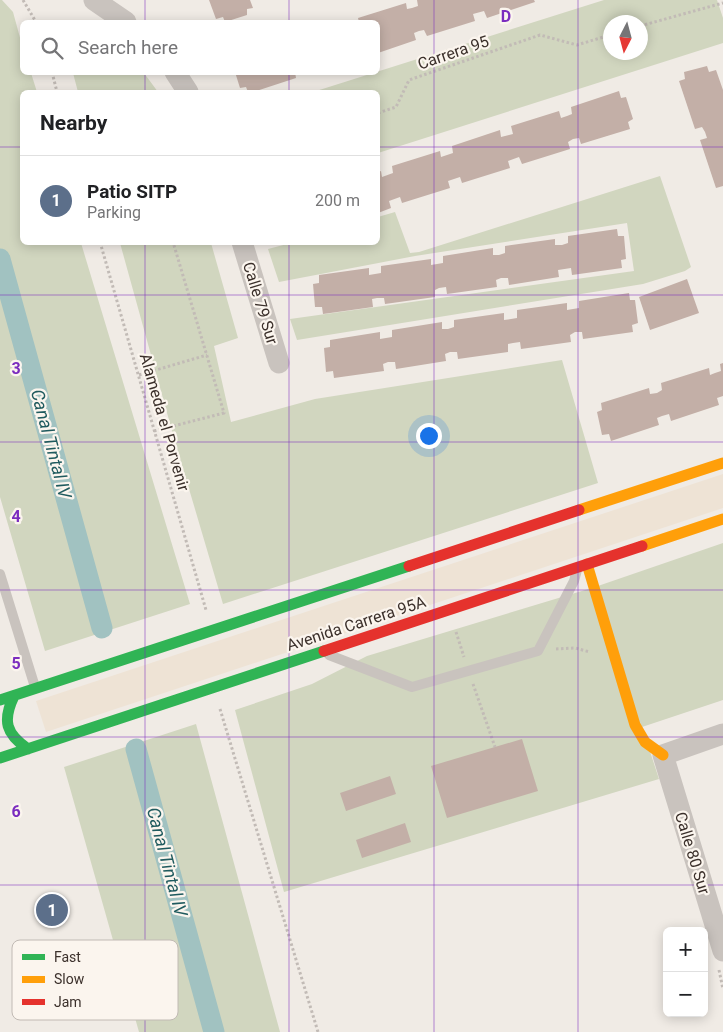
<!DOCTYPE html>
<meta charset="utf-8">
<style>
:root{--surface:#fff;--page:#f2f2f2;--text:#202124;--muted:#757577;--line:#e0e0e0;--accent:#db2777}
body{margin:0;font-family:Roboto,sans-serif;background:var(--page);color:var(--text)}
.controls{position:absolute;right:15px;bottom:15px;display:grid;overflow:hidden;border-radius:8px;box-shadow:0 2px 12px #0003}
.controls button{width:45px;height:45px;display:grid;place-items:center;padding:0;border:0;border-bottom:1px solid var(--line);background:var(--surface);color:var(--text);font:25px sans-serif}
.compass{position:absolute;left:603px;top:15px;width:45px;height:45px;border-radius:50%;background:var(--surface);box-shadow:0 2px 12px #0003;rotate:186deg}
.you{position:absolute;left:428px;top:435px;width:18px;height:18px;margin:-12px;border:4px solid #fff;border-radius:50%;background:#1a73e8;box-shadow:0 0 0 8px #1a73e833}
.badge{display:grid;place-items:center;width:32px;height:32px;border-radius:50%;background:var(--accent);color:#fff;font-size:16px;font-weight:700}
.pin{position:absolute;translate:-50% -50%;border:2px solid #fff;box-shadow:0 1px 5px #0006}
.list{margin:0;padding:0;list-style:none}
h2{display:flex;justify-content:space-between;align-items:center;height:65px;margin:0;padding:0 20px;font-size:21px}
h2 small{font-size:16px;font-weight:400;color:var(--muted)}
.list li{display:grid;grid-template-columns:32px 1fr auto;gap:15px;align-items:center;box-sizing:border-box;height:90px;padding:0 20px;border-top:1px solid var(--line)}
.list b{display:block;font-size:19px;white-space:nowrap}
.list p{margin:0;font-size:16px;white-space:nowrap;color:var(--muted)}
.list em{font-size:16px;font-style:normal;color:var(--muted)}
.icon{flex:none;width:28px;height:28px;fill:none;stroke:currentColor;stroke-width:2;stroke-linecap:round;stroke-linejoin:round}
.map{position:relative;flex:none;width:723px;height:1032px;overflow:hidden}
.search{position:absolute;background:var(--surface);box-shadow:0 2px 12px #0003;left:20px;top:20px;width:360px;height:55px;display:flex;align-items:center;gap:12px;box-sizing:border-box;padding:0 18px;border-radius:8px;color:var(--muted);font-size:19px}
.panel{position:absolute;background:var(--surface);box-shadow:0 2px 12px #0003;left:20px;top:90px;width:360px;height:155px;border-radius:8px}
.map>svg:first-child{display:block}
.green{fill:#d1d6bf;fill-rule:evenodd}
.plaza{fill:#eee3d5}
.lines{fill:none;stroke-linecap:round;stroke-linejoin:round}
.canal{stroke:#a1c2c1;stroke-width:21}
.building{fill:#c3afa7}
.path{stroke:#c2bbb6;stroke-width:3;stroke-dasharray:2.5 2.5;stroke-linecap:butt}
.lane{stroke:#c9c3be;stroke-width:10}
.street{stroke:#c9c3be;stroke-width:21}
.fast{stroke:#30b455;stroke-width:11}
.slow{stroke:#ff9f0a;stroke-width:11}
.jam{stroke:#e5322d;stroke-width:11}
.grid{fill:none;stroke:#7b2cbf;stroke-width:1;stroke-opacity:0.55}
.labels{text-anchor:middle;stroke-width:4.5;stroke-linejoin:round;paint-order:stroke}
.street-label{font-size:16px;fill:#3b302b;stroke:#fbf5ee}
.water-label{font-size:18px;font-style:italic;fill:#1f5a5e;stroke:#fbf5ee}
.key{fill:#fbf5ee;stroke:#c1bab4;stroke-width:1}
.key-label{font-size:14px;fill:#3b302b}
.grid-label{font-size:16px;text-anchor:middle;font-weight:bold;fill:#7b2cbf;stroke:#fbf5ee;stroke-width:4.5;stroke-linejoin:round;paint-order:stroke}
</style>
<div class="map">
<svg width="723" height="1032" viewBox="0 0 723 1032">
<rect width="100%" height="100%" fill="#f0ebe5"/>
<path class="green" d="M0,0H2L13,12L22,45V72L31,73L37,92H22V242L81,243L190,604L45,651L0,497Z
M604,0H717L723,18V43L378,153V92H313ZM610,22H640V52H610Z
M73,73H144L158,92H78Z
M660,176L691,267L685,271L643,284L297,340L290,319L634,271L627,223L415,256L279,282L268,249L291,243L378,242V217L395,212L410,253L419,252Z
M120,243H211L238,338L214,346L231,422L315,399L562,360L598,483L223,604L174,438Z
M723,543V700L642,727L659,779L284,892L235,710L312,684L367,656L595,587Z
M196,724L280,1032H139L64,767Z"/>
<path class="plaza" d="M723,474V508L46,732L36,701Z"/>
<g class="lines">
<path class="canal" d="M0,259L102,628
M136,749L214,1032"/>
</g>
<path class="building" d="M209,0H250L253,8L247,9V15L225,22L223,17L216,19Z
M417,0H534L535,2L487,18L484,11L473,14L475,21L427,36L424,30L419,31L414,33L416,40L378,53V22H359L358,18L406,3L407,9L412,8L418,6Z
M707,66L709,72L716,70L723,90V186L716,188L700,140L707,138L705,132L702,127L695,129L679,81L685,79L684,72Z
M235,72H295L296,78L253,92H248L246,87L240,88Z
M619,91L621,98L626,97L633,119L628,122L630,129L581,144L579,138L573,139L568,142L570,149L522,164L519,157L508,161L510,168L462,183L460,177L448,181L450,188L402,203L400,197L389,201L391,208L378,213V172L381,171L382,177L393,173L392,166L440,151L441,157L453,153L452,146L500,130L501,137L513,134L511,126L559,111L561,118L567,116L572,114L571,107Z
M617,229L618,236H624L626,259L621,260L622,268L572,275L571,268L558,270L559,277L509,285L508,278H501L496,280L497,287L447,294L446,287L439,288L435,290V297L385,304L384,298H377L372,299L373,307L323,314L322,307H315L313,284L319,283V275L369,268V275L381,273V266L431,259V265L443,263V256L493,248V255H499L505,253V246L555,239V245H562L568,243V236Z
M687,279L699,313L650,330L639,297Z
M629,293L630,300H635L638,323L632,325L633,332L583,339L582,332H575L570,335L571,342L521,349L520,342L513,343L508,344V352L458,359L457,352H450L445,354L446,361L396,369L395,362H388L383,364L384,371L334,378L333,371L326,372L324,348L330,347V340L380,332V339L392,337V330L442,322V329H448L454,327V320L504,313V320L511,319L517,318V310L567,303V310L579,308V301Z
M723,363V396L717,398L719,405L671,421L669,414L662,416L657,418L659,425L611,441L609,434L602,435L597,412L602,410L601,403L649,388L650,394L657,393L662,390L661,383L709,368L710,375L715,373L721,371L720,364Z
M522,739L538,791L447,818L431,766Z
M390,776L396,794L346,811L340,793Z
M405,823L411,842L362,858L356,840Z"/>
<g class="lines">
<path class="path" d="M23,0L36,22
M640,26L723,3
M52,72L57,92
M378,113L396,107L409,80L540,35L577,45L610,35
M100,242L206,610
M139,375L207,355
M154,431L224,413L173,242
M456,632L464,657
M556,649L575,648L590,652
M473,684L495,747
M220,709L318,1032
M719,970L723,989"/>
<path class="lane" d="M0,574L35,687
M329,655L412,687L538,651L574,581L577,570"/>
<path class="street" d="M94,0L126,22
M175,72L188,92
M242,242L279,363
M723,734L663,755L723,951"/>
<path class="fast" d="M14,696C2,721 6,734 28,749
M0,700L409,566
M0,758L324,651"/>
<path class="slow" d="M579,510L723,463
M642,546L723,519
M587,564L635,725L645,742L663,755"/>
<path class="jam" d="M409,566L579,510
M324,651L642,546"/>
</g>
<path class="grid" d="M145,0V22M289,0V22M434,0V1032M578,0V1032M145,72V92M289,72V92M0,147H22M378,147H723M145,242V1032M289,242V1032M0,295H723M0,442H723M0,590H723M0,737H723M0,885H723"/>
<g class="labels">
<g class="street-label">
<text transform="translate(453 52) rotate(-19)" y="6">Carrera 95</text>
<text transform="translate(261 303) rotate(73)" y="6">Calle 79 Sur</text>
<text transform="translate(165 422) rotate(74)" y="6">Alameda el Porvenir</text>
<text transform="translate(356 623) rotate(-18)" y="6">Avenida Carrera 95A</text>
<text transform="translate(693 853) rotate(73)" y="6">Calle 80 Sur</text>
</g>
<g class="water-label">
<text transform="translate(51 444) rotate(75)" y="6">Canal Tintal IV</text>
<text transform="translate(167 862) rotate(75)" y="6">Canal Tintal IV</text>
</g>
</g>
<rect x="12" y="940" width="166" height="80" rx="8" class="key"/>
<rect x="22" y="954" width="23" height="6" fill="#30b455"/>
<rect x="22" y="976" width="23" height="7" fill="#ff9f0a"/>
<rect x="22" y="999" width="23" height="6" fill="#e5322d"/>
<g class="key-label">
<text x="54" y="962">Fast</text>
<text x="54" y="984">Slow</text>
<text x="54" y="1007">Jam</text>
</g>
<g class="grid-label">
<text x="506" y="22">D</text>
<text x="16" y="374">3</text>
<text x="16" y="522">4</text>
<text x="16" y="669">5</text>
<text x="16" y="817">6</text>
</g>
</svg>
<div class="controls">
<button>+</button>
<button>−</button>
</div>
<svg class="compass" viewBox="-18 -18 36 36"><path d="M0-13l5 13h-10z" fill="#e53935"/><path d="M0 13l5-13h-10z" fill="#757577"/></svg>
<div class="you"></div>
<div class="pin badge" style="left:52px;top:910px;background:#5c6f8a">1</div>
<div class="search"><svg class="icon" aria-label="search" viewBox="0 0 24 24"><circle cx="10" cy="10" r="6"/><path d="M15 15l6 6"/></svg>Search here</div>
<section class="panel">
<h2>Nearby<small></small></h2>
<ul class="list">
<li><span class="badge" style="background:#5c6f8a">1</span><div><b>Patio SITP</b><p>Parking</p></div><em>200 m</em></li>
</ul>
</section>
</div>
